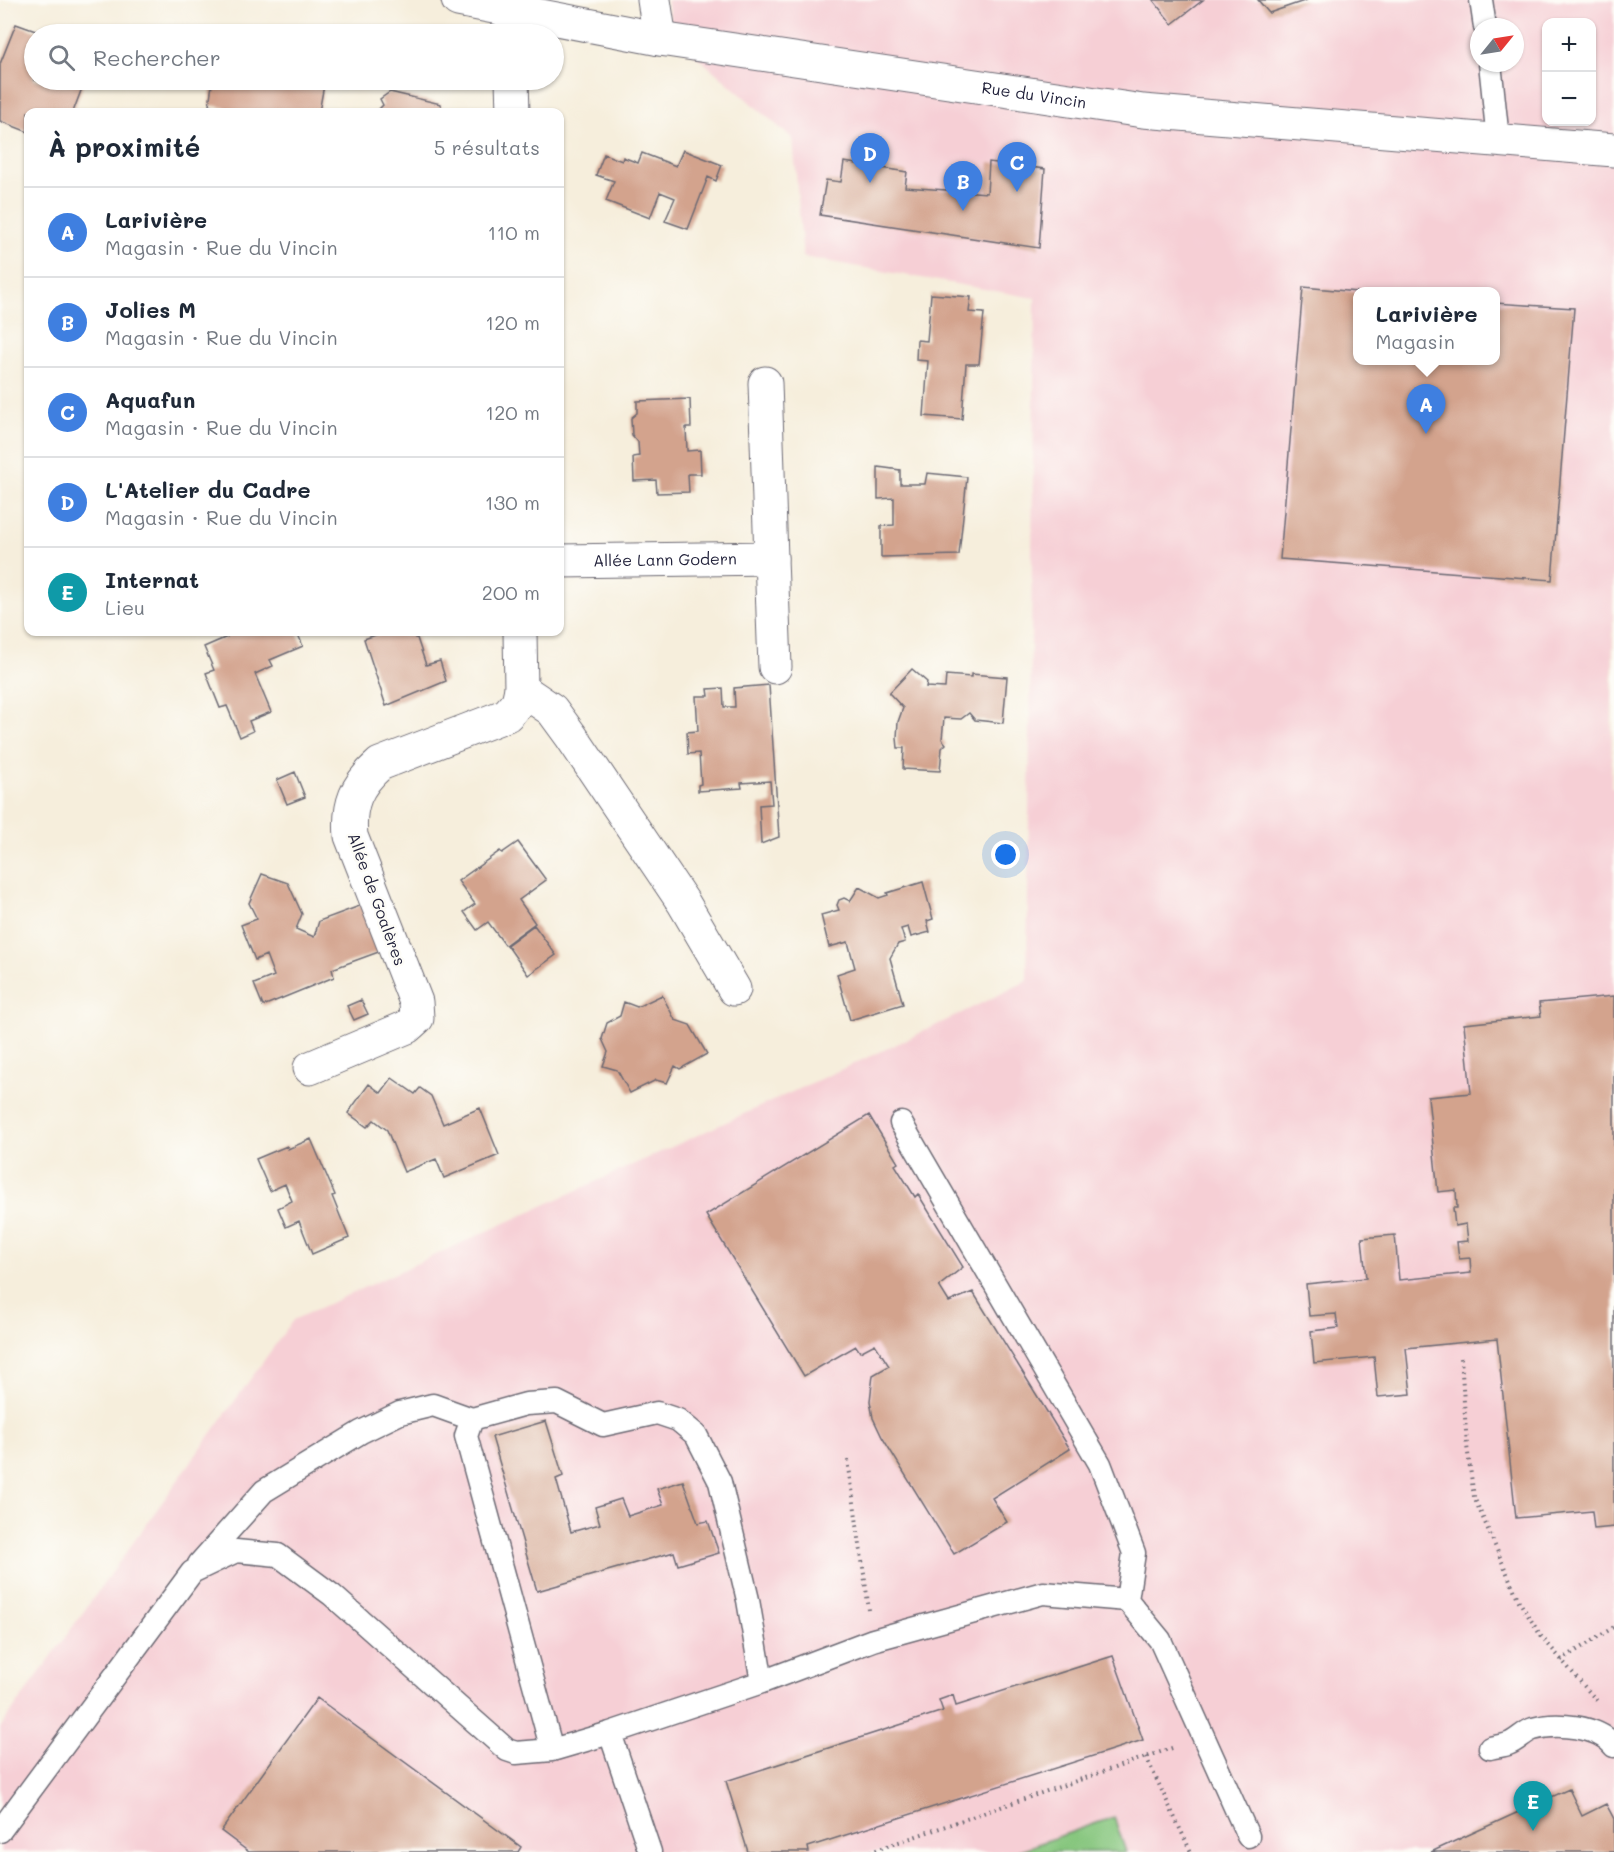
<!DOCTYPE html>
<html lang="fr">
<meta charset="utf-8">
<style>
:root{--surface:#fff;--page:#f6f6f7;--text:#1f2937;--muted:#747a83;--line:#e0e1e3;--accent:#c8321e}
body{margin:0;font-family:Mali,sans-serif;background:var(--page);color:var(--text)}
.controls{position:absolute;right:18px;top:18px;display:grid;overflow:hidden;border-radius:12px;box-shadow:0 2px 4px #0004}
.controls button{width:54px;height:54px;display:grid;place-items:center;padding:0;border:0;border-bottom:2px solid var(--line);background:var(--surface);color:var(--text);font:30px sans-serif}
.compass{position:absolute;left:1470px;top:18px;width:54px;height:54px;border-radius:50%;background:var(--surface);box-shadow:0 2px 4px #0004;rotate:60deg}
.you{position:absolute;left:1006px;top:855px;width:21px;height:21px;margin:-15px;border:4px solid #fff;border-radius:50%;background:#1a73e8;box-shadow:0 0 0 9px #1a73e833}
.badge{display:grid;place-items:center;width:39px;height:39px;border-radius:50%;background:var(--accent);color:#fff;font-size:20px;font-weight:700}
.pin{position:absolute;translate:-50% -50px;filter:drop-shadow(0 2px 3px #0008)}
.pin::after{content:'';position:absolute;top:32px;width:21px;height:18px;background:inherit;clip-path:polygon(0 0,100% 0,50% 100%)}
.popup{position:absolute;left:1353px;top:287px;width:147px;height:78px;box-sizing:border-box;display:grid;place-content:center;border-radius:12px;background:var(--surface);filter:drop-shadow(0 2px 4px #0005);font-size:20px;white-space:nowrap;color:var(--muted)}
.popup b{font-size:22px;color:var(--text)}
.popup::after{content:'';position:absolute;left:50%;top:100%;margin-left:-12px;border:12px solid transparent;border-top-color:var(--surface)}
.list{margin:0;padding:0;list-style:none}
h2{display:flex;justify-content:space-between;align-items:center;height:78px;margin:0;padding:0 24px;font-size:26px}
h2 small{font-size:20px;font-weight:400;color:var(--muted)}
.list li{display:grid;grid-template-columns:39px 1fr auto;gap:18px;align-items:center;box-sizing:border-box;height:90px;padding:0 24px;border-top:2px solid var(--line)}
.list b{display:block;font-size:22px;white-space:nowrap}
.list p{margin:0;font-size:20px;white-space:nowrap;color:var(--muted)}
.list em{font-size:20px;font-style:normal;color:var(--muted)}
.icon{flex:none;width:33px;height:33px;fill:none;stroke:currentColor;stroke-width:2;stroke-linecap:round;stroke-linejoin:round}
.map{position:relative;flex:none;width:1614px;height:1852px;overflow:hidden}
.search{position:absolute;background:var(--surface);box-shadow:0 2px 4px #0004;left:24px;top:24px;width:540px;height:66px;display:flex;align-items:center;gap:15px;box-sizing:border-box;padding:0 21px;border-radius:33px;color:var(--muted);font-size:22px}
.panel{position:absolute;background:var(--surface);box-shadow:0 2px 4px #0004;left:24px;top:108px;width:540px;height:528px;border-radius:12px}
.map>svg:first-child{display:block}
.built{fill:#f6cfd5;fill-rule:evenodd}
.green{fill:#86c67e;stroke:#54745c;stroke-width:1.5}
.building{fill:#d3a38d}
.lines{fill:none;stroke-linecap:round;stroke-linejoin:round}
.lane-casing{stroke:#6c6973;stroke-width:25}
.street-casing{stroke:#6c6973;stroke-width:35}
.secondary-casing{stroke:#6c6973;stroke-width:35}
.path{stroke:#6c6973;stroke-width:4;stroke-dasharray:1.5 4.5;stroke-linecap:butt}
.lane{stroke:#fff;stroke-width:22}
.street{stroke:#fff;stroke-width:33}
.secondary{stroke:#fff;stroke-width:33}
.labels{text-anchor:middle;stroke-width:5;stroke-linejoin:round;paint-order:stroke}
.street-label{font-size:16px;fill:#22223b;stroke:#fdfcf7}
</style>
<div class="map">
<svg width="1614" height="1852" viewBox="0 0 1614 1852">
<rect width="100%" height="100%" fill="#fdfcf7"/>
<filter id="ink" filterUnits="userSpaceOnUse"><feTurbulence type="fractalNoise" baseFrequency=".0167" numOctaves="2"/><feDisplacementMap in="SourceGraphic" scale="12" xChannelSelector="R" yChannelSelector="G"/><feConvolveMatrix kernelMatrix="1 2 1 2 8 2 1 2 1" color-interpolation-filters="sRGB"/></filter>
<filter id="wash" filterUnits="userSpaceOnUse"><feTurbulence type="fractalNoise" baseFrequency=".008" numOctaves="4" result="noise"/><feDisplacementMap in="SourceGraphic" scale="24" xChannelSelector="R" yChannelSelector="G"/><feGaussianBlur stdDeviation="1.35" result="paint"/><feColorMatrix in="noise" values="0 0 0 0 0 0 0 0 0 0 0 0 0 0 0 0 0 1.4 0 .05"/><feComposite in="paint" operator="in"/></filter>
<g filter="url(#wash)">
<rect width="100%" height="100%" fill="#f6eedc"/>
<path class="built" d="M667,0H1614V532L1611,787H1614V1852H0V1728L293,1320L910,1038L1027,981L1035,298L803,257L793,139L673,36ZM1546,22H1592V122H1546ZM1479,27H1515V63H1479ZM1357,292H1495V360H1357Z"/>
<path class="green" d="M1114,1817L1126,1852H1015Z"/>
<g id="blocks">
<path class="building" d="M1153,0H1203L1172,24Z
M1258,0H1307L1269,13Z
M16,24L44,34H34V80H85L73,112H28V132L0,121V64Z
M209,80H260L278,83L279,80H296L324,85L319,112H227L226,108L209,105L212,85Z
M390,92L441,104V112H376L383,105L380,99Z
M683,150L722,165L716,181L708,177L688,229L665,221L675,198L660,192L650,218L606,201L614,181L596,175L604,154L622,161L623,157L638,163L642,153L676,166Z
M844,162L907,172L905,187L987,193L989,162L1045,169L1039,248L820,215L826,180L841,182Z
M1303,287L1357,292V360H1495V303L1574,308L1552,580L1280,559Z
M931,294L971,297L969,312L984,313L979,364H966L962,419L924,416L928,361L916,360L917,340L927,341Z
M690,399L691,427H686L687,451L700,450L701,474H688L689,492L657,493L656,480L634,481L633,457L639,456L638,442L632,435L631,418L637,413V401Z
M878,467L900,470V484H925L927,473L967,477L959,555L881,557V526L894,525V498L878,499Z
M225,632H297L303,646L270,660L273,666L255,674L271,712L249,721L253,731L240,737L227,706L220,708L206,673L214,670L204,647L227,637Z
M384,632H413L415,638H417L426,665L440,661L446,681L386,706L364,639Z
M912,669L927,682L926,687L945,688L946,675L971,677V674L1007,677L1003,723L975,720L969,713L961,719L944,718L942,739L946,744L942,748L940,771L903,769L904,748H898L897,738L898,722L903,708L889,693Z
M769,685L779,837L761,844L759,805L772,804L770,781L741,783L742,788L698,791V785L701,784L699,753L688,754L687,732L698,731L696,696H709L708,689L723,688L724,707H735L734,688Z
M295,772L305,797L287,804L277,780Z
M518,842L546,880L519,900L535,923L505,945L488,922L477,930L464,912L475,904L458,881L500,851L502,853Z
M262,874L288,883L302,914L296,929L314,937L319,921L365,904L384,950L332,969L334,977L263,1006L254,984L274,976L266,955L255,960L241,925L257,919L249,903Z
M923,882L933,919L927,921L930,932L911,937L908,927L901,929L905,942L898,944L890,958L903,1004L850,1020L837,974L855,968L852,957L848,942L829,947L821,915L839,910L837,905L839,900L844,898L850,901L859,887L879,898L888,895L887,893Z
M534,925L556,955L528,975L507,945Z
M662,995L675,1020L690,1025L707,1054L680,1069L675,1066L667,1083L656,1080L630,1093L617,1070L603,1066L608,1052L602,1039L607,1023L620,1016L624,1002L637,1007Z
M1614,996V1527L1594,1529L1592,1511L1516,1518L1497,1339L1406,1348L1411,1394L1378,1397L1374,1357L1314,1363L1311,1331L1338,1328L1336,1314L1309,1316L1306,1284L1366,1278L1362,1238L1395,1235L1399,1280L1471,1273L1470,1258L1459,1259L1457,1242L1468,1241L1466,1224L1455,1226L1453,1208H1457L1456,1190L1438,1192L1428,1097L1471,1093L1464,1024L1541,1016L1539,1003Z
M361,1000L368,1014L354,1020L347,1006Z
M392,1078L415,1094L420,1088L431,1096L443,1124L480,1108L499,1155L444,1178L436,1159L404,1172L387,1130L374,1120L367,1127L348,1113L369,1084L381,1093Z
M869,1115L898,1163L895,1165L915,1197L918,1194L963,1267L939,1286L949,1302L973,1292L1070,1449L992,1498L1007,1522L954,1554L882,1437L873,1418L870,1401L873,1375L889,1366L875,1344L860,1352L856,1346L804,1376L706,1215Z
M311,1139L335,1195L332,1196L349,1238L312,1254L299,1221L286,1227L278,1208L292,1201L285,1184L270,1191L256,1159L287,1146L288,1149Z
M546,1421L563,1476L556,1479L571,1532L600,1524L595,1507L621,1499L628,1516L663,1505L657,1489L683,1481L698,1523L708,1521L719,1553L678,1565L674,1552L537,1591L492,1437Z
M1113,1656L1143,1740L808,1847L809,1852H748L726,1781L943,1711L939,1700L953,1695L956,1706Z
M317,1698L521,1847L518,1852H249L221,1831Z
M1569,1789L1582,1816L1606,1804L1614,1819V1852H1431Z"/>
</g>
</g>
<g filter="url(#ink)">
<use href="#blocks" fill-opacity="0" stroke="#6c6973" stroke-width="1.5"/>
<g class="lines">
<defs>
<path id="lane" d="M1481,0L1485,27
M1490,63L1498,140
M901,1123L1100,1464L1134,1553L1127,1600
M199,1564L264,1491L361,1432L400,1413L433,1405L472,1419
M610,1733L650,1852
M1490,1748C1496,1746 1503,1746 1508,1744C1517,1741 1524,1732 1533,1729C1556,1722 1599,1726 1614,1746
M552,1750L466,1436L472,1419L526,1404L557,1402L603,1425L657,1413L678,1420L696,1435L720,1482L748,1600L762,1682
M0,1831L192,1572L236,1551L278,1555L332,1595L507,1750L516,1753L552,1750L610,1733L762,1682L873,1640L1043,1593L1127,1600L1160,1640L1248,1836"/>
<g id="street">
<path d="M654,0L660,39"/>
<path d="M512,34V10"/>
<path d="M512,80L513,112"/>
<path d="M771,558L775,667"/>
<path id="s1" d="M560,561L771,558L765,383"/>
<path d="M521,689L552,710L571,736L683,902L734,989"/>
<path d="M310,1068L407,1027L417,1018L416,1002L351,836C348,805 356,785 380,764L507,715L518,702L521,689L520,632"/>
</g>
<g id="secondary">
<path id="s2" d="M458,0L660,39L1143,111L1614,150"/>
</g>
</defs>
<use href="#lane" class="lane-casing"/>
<use href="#street" class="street-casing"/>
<use href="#secondary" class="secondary-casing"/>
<path class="path" d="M1461,1358L1467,1446L1474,1497L1519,1601L1541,1636L1597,1701
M848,1460L869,1610
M1561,1660L1614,1627
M1146,1757L1191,1852
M870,1852L1175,1747"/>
<use href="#lane" class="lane"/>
<use href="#street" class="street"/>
<use href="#secondary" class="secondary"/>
</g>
</g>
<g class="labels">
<g class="street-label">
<text dy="6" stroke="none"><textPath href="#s2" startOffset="584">Rue du Vincin</textPath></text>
<text dy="6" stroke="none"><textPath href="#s1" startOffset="105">Allée Lann Godern</textPath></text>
<text transform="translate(377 899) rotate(70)" y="6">Allée de Goalères</text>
</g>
</g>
</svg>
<div class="controls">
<button>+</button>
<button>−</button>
</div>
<svg class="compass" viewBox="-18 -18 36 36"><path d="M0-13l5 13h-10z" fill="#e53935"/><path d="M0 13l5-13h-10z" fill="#747a83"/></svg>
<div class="you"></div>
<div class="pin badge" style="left:1426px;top:434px;background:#3f7fe0">A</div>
<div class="popup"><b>Larivière</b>Magasin</div>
<div class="pin badge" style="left:963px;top:211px;background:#3f7fe0">B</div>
<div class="pin badge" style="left:1017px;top:192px;background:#3f7fe0">C</div>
<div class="pin badge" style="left:870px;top:183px;background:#3f7fe0">D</div>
<div class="pin badge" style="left:1533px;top:1831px;background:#0f9aa8">E</div>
<div class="search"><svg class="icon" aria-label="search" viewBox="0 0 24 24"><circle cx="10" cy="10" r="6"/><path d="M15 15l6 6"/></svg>Rechercher</div>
<section class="panel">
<h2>À proximité<small>5 résultats</small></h2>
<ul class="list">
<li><span class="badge" style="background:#3f7fe0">A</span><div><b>Larivière</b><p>Magasin · Rue du Vincin</p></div><em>110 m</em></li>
<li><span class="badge" style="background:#3f7fe0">B</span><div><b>Jolies M</b><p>Magasin · Rue du Vincin</p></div><em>120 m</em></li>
<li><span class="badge" style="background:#3f7fe0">C</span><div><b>Aquafun</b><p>Magasin · Rue du Vincin</p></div><em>120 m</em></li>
<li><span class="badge" style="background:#3f7fe0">D</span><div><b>L'Atelier du Cadre</b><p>Magasin · Rue du Vincin</p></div><em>130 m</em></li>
<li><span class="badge" style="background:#0f9aa8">E</span><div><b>Internat</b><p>Lieu</p></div><em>200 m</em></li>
</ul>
</section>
</div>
